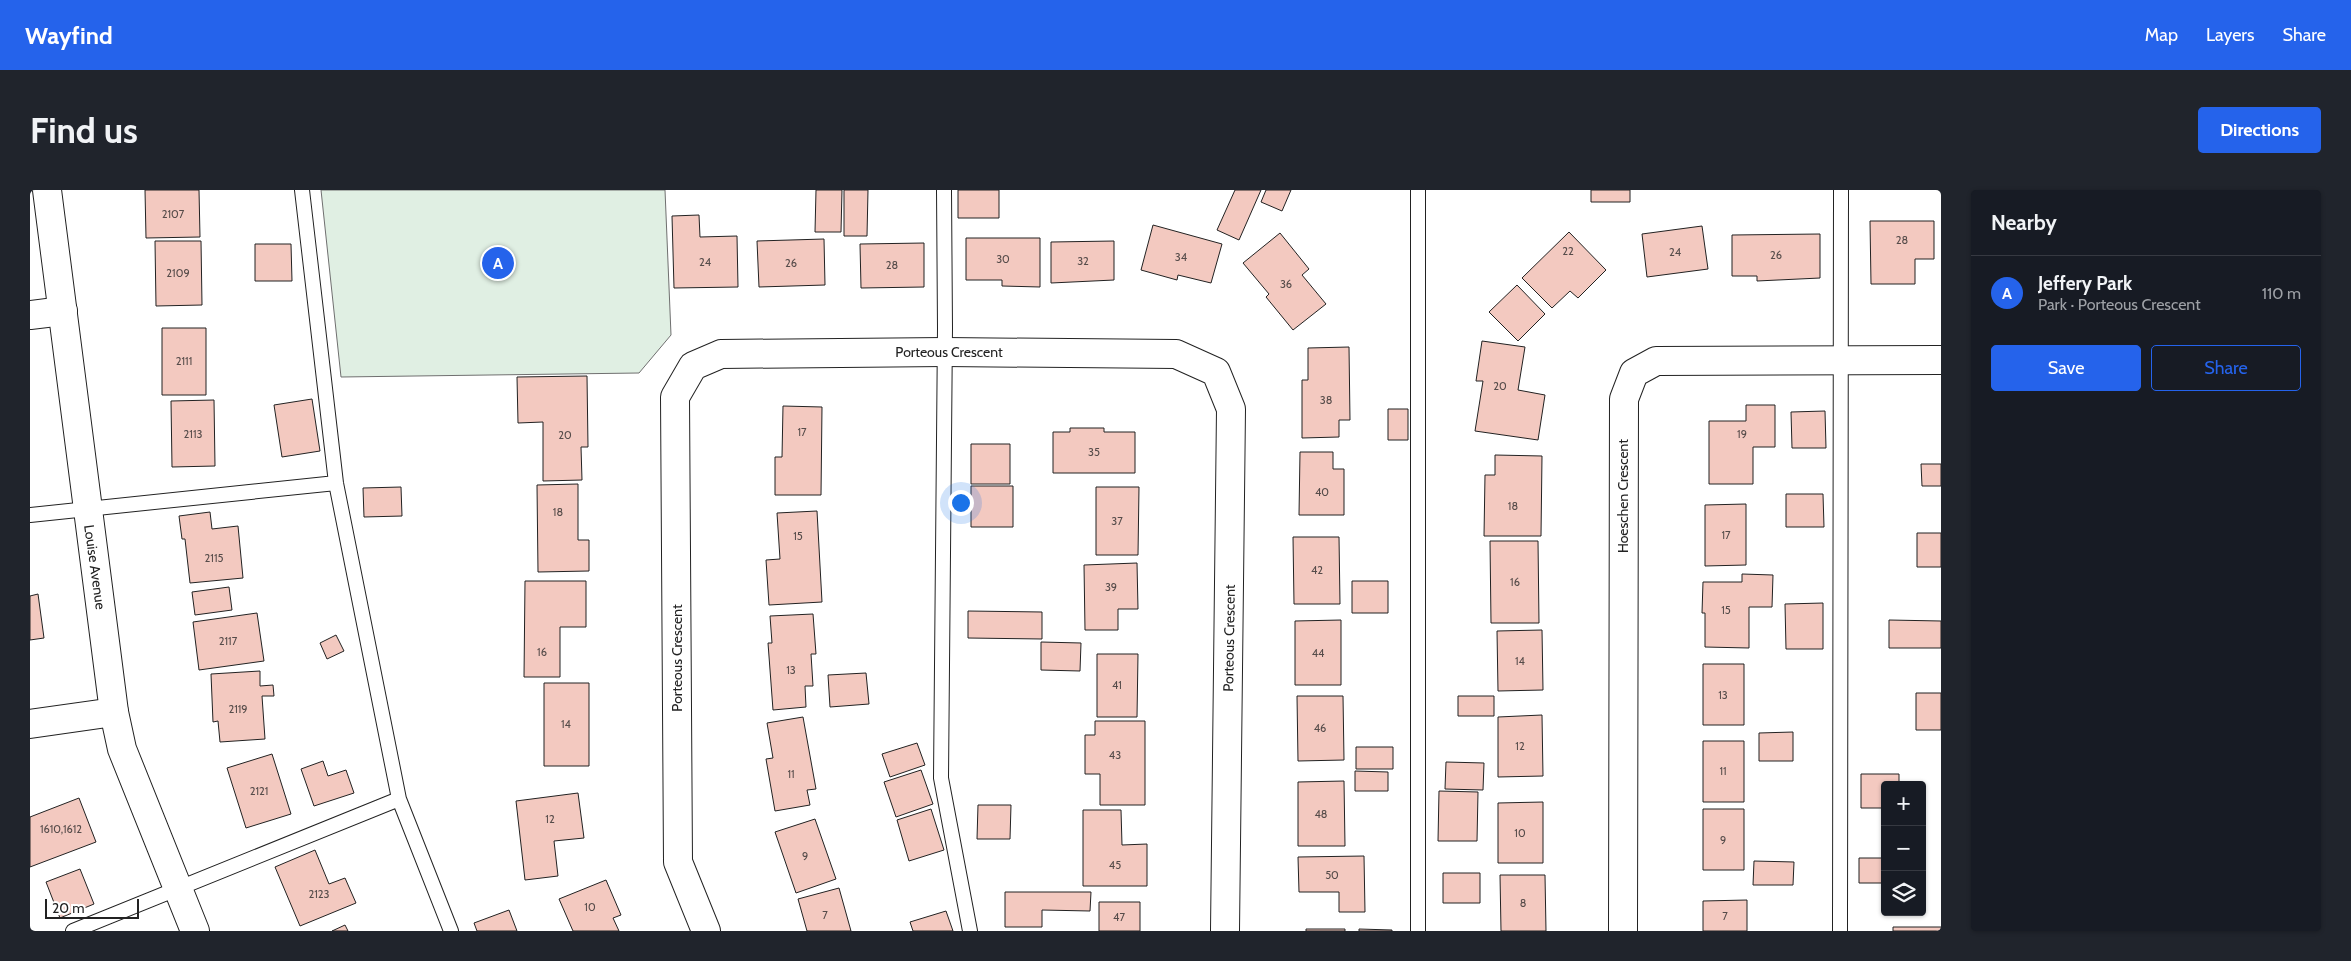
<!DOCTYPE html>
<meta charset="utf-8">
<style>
:root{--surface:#171b24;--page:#20242c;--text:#f1f3f6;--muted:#9ea1a6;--line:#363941;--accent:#2563eb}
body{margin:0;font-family:Cabin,sans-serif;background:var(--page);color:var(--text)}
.controls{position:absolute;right:15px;bottom:15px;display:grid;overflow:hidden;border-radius:5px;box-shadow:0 1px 4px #0004}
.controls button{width:45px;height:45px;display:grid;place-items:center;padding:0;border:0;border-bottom:1px solid var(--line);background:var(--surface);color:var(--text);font:25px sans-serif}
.scale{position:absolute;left:15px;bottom:12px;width:94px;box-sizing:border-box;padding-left:5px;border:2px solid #222;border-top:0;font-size:14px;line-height:18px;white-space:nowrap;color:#222;-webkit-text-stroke:4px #fff;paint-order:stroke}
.you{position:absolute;left:930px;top:312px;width:18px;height:18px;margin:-12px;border:4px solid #fff;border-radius:50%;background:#1a73e8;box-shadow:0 0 0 8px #1a73e833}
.badge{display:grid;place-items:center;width:32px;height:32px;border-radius:50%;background:var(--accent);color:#fff;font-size:16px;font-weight:700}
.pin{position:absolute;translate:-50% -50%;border:2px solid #fff;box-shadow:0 1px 5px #0006}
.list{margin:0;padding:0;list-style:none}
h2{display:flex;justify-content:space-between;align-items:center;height:65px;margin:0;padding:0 20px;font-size:21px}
h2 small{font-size:16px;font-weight:400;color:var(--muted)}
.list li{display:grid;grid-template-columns:32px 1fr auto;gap:15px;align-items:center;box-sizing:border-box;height:75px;padding:0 20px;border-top:1px solid var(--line)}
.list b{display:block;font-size:19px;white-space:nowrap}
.list p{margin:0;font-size:16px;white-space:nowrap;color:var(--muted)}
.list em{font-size:16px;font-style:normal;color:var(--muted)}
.actions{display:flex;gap:10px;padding:15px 20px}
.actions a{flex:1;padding:11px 0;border:1px solid var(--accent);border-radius:5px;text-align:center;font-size:18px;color:var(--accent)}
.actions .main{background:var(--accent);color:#fff}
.icon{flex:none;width:28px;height:28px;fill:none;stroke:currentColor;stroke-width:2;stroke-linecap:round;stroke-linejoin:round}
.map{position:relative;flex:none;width:1911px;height:741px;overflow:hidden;border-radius:5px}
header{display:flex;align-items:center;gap:30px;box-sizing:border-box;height:70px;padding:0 25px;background:var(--accent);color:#fff}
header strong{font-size:24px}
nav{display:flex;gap:28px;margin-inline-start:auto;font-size:18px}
.intro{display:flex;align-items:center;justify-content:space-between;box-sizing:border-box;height:120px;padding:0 30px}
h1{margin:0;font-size:35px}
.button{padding:12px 22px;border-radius:5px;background:var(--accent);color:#fff;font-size:18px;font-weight:700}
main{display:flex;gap:30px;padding:0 30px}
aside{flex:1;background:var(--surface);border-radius:5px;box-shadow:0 1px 4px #0004}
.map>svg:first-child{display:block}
.green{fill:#e0efe3;stroke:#6f6f6f}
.building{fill:#f3c9c0;stroke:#222}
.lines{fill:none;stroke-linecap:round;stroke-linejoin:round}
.lane-casing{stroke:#222;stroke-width:16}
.street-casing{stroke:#222;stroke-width:30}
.secondary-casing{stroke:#222;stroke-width:30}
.lane{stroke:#fff;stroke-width:14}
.street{stroke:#fff;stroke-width:28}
.secondary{stroke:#fff;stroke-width:28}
.labels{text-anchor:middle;stroke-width:4;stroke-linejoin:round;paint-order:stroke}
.number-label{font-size:11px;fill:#564c4a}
.street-label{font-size:14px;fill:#222;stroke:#fff}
</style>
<header>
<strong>Wayfind</strong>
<nav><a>Map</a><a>Layers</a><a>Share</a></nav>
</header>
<div class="intro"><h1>Find us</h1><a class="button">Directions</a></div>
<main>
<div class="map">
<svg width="1911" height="741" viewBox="0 0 1911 741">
<rect width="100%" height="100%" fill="#fff"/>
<path class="green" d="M291,0H635L641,145L609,183L311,187Z"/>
<path class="building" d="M115,0H169L170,47L116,48Z
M786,0H812L811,42H785Z
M814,0H838L837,46H814Z
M928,0H969V28H928Z
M1205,0H1231L1209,50L1187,40Z
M1236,0H1261L1252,21L1231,12Z
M1561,0H1600V12H1561Z
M669,25L670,47L707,46L708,97L644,98L642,26Z
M1840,31H1904V69H1885V94H1841Z
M1123,35L1192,54L1181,93L1148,85L1147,90L1111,80Z
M1672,36L1678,79L1617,87L1612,44Z
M1539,42L1576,80L1548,108L1540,101L1522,118L1492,88Z
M1250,43L1279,79L1272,85L1296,114L1263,140L1236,107L1239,104L1213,73Z
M1790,44V88L1727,91V86H1702V45Z
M936,48H1010V97L972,96V90H936Z
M794,49L795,95L729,97L727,51Z
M125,51H171L172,115L126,116Z
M1084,51V90L1021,93V52Z
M894,53V97L831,98L830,54Z
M225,54H261L262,91H225Z
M1487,95L1515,124L1488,151L1459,122Z
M132,138H176V205H132Z
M1452,151L1495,157L1488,200L1515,205L1508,250L1445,241L1453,191H1446Z
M1319,157L1320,230H1309V247L1272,248V190H1278V158Z
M557,186L558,257H551L552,290L513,291V232L488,233L487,187Z
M282,209L290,261L252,267L244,215Z
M184,210L185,276L142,277L141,211Z
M1716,215H1745V257H1723V294H1679V231H1716Z
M753,216L792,217L791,305H745V267H752Z
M1358,219H1378V250H1358Z
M1795,221L1796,258H1762L1761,222Z
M1040,238H1074V242H1105V283H1023V242H1040Z
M941,254H980V294H941Z
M1270,262H1303V279H1314V325H1269Z
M1465,265L1512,266L1511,346H1454L1455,285H1465Z
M1891,274H1911V296H1892Z
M548,294V350H559V381L508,382L507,295Z
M941,296H983V337H941Z
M371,297L372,326L334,327L333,298Z
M1066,297H1109L1108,365H1066Z
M1756,304H1793L1794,337H1756Z
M1716,314V375L1675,376V315Z
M787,321L792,412L739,415L736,370L750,369L747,323Z
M180,322L182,339L208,336L213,388L160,393L155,349H152L149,326Z
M1887,343H1911V377H1887Z
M1263,347H1309L1310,414H1264Z
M1460,351H1508L1509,433H1461Z
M1107,373L1108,419H1088V440H1055L1054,375Z
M1712,384L1743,385L1742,417H1719V458L1675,457V423H1672L1673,392H1712Z
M495,391H556V437H530V487H494Z
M1322,391H1358V423H1322Z
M199,397L202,420L165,425L162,402Z
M8,404L14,448L0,450V406Z
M1793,413V459H1756L1755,414Z
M938,421L1012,422V449L938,448Z
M227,423L234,471L169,480L163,432Z
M783,424L786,464H781L783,496H775L776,517L743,520L738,453H742L740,426Z
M1311,430V495H1265V431Z
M1859,430L1911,431V458H1859Z
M1512,440L1513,500L1468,501L1467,441Z
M306,445L314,461L297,469L290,453Z
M1011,452L1051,453L1050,481L1011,480Z
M1067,464H1108L1107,527H1067Z
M1673,474H1714V535H1673Z
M230,481V496L243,495L244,506H232L235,549L190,552L188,531L183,532L181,484Z
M836,483L839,514L800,517L798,485Z
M514,493H559V576H514Z
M1886,503H1911V540H1886Z
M1267,506H1313L1314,570L1268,571Z
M1428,506H1464V526H1428Z
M1512,525L1513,586L1468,587V527Z
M773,527L786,599L777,600L780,615L745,621L736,569L743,568L737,533Z
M1065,531H1115V615H1070V584H1055V545H1065Z
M1763,542V571H1729V543Z
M1673,551H1714V612H1673Z
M887,553L895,575L860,587L852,564Z
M1326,557H1363V579H1326Z
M242,564L261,624L216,638L197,578Z
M293,571L298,586L316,580L324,603L284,616L271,579Z
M1416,572L1454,573L1453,600L1415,599Z
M891,580L903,614L866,627L854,592Z
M1325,581L1358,582V601H1325Z
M1831,584H1869V595H1855V618H1831Z
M1314,591L1315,656H1268V592Z
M1409,601L1448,602L1447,651H1408Z
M548,603L554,648L524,651L528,686L495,690L486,611Z
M49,608L66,652L0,677V627Z
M1513,612V673H1468V613Z
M948,615H981L980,649H947Z
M901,619L914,660L879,671L867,630Z
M1673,619H1714V680H1673Z
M1053,620H1091L1092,655L1117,654V696H1053Z
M785,629L806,689L766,703L745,642Z
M285,660L299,694L315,688L326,713L270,736L245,677Z
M1334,666L1335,722H1309V702H1269L1268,667Z
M1829,668H1855V693H1829Z
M1724,671L1764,672L1763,695H1723Z
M50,679L64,714L30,728L16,692Z
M1413,683H1450V713H1413Z
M1470,685H1515L1516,741H1471Z
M576,690L591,725L583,728L589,741H543L529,709Z
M809,698L821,741H777L768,709Z
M975,702H1061L1060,721L1012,720V737H975Z
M1717,710V741H1673V711Z
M1069,712H1110V741H1069Z
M479,720L487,741H447L444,733Z
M916,721L923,741H883L880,732Z
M315,735L318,741H302Z
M1863,737H1911V741H1863Z
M1276,739H1315V741H1276Z
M1329,739L1362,740V741H1329Z"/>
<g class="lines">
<defs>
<path id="lane" d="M272,0L306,293L369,609L421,741
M914,0L915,138L911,588L940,741
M1388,0V741
M0,325L306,293
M43,741L369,609
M1810,741L1811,0"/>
<path id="street" d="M0,125L33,121
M0,534L84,522
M676,741L648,672L645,207L663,176L691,164L915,162L1146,164L1186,182L1201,219L1195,741
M1593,741L1594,209L1604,183L1626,171L1911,170"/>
<path id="secondary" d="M17,0L84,522L92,559L165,741"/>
</defs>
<use href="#lane" class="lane-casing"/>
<use href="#street" class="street-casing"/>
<use href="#secondary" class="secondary-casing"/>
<use href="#lane" class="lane"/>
<use href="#street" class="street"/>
<use href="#secondary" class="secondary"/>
</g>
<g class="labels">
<g class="number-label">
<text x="143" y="28">2107</text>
<text x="1872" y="54">28</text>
<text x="1538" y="65">22</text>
<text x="1645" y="66">24</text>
<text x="1746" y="69">26</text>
<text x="1151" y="71">34</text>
<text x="973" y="73">30</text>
<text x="1053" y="75">32</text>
<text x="675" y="76">24</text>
<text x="761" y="77">26</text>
<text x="862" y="79">28</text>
<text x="148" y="87">2109</text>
<text x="1256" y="98">36</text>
<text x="154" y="175">2111</text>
<text x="1470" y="200">20</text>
<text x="1296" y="214">38</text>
<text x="772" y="246">17</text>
<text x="163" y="248">2113</text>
<text x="1712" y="248">19</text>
<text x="535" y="249">20</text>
<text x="1064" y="266">35</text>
<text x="1292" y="306">40</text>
<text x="1483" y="320">18</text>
<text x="528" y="326">18</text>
<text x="1087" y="335">37</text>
<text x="1696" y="349">17</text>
<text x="768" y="350">15</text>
<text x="184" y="372">2115</text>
<text x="1287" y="384">42</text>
<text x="1485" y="396">16</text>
<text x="1081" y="401">39</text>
<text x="1696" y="424">15</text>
<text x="198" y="455">2117</text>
<text x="512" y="466">16</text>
<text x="1288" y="467">44</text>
<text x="1490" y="475">14</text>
<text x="761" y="484">13</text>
<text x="1087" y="499">41</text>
<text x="1693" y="509">13</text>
<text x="208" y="523">2119</text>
<text x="536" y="538">14</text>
<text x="1290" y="542">46</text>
<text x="1490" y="560">12</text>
<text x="1085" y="569">43</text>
<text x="1693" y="585">11</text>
<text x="761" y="588">11</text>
<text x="229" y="605">2121</text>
<text x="1291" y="628">48</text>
<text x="520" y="633">12</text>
<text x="31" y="643">1610,1612</text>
<text x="1490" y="647">10</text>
<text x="1693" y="654">9</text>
<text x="775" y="670">9</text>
<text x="1085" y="679">45</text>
<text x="1302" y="689">50</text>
<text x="289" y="708">2123</text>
<text x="1493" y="717">8</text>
<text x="560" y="721">10</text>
<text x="795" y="729">7</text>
<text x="1695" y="730">7</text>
<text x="1089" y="731">47</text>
</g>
<g class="street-label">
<text x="919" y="167">Porteous Crescent</text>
<text transform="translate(1593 306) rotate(-90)" y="5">Hoeschen Crescent</text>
<text transform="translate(65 377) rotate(82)" y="5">Louise Avenue</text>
<text transform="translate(1199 448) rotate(-89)" y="5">Porteous Crescent</text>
<text transform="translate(647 468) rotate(-90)" y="5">Porteous Crescent</text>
</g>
</g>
</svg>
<div class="controls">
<button>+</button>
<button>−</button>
<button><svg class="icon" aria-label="layers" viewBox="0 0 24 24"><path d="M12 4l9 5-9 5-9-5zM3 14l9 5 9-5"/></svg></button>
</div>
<div class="scale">20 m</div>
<div class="you"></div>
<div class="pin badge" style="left:468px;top:73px">A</div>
</div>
<aside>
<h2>Nearby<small></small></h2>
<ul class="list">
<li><span class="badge">A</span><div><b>Jeffery Park</b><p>Park · Porteous Crescent</p></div><em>110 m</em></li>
</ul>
<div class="actions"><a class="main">Save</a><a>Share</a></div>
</aside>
</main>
